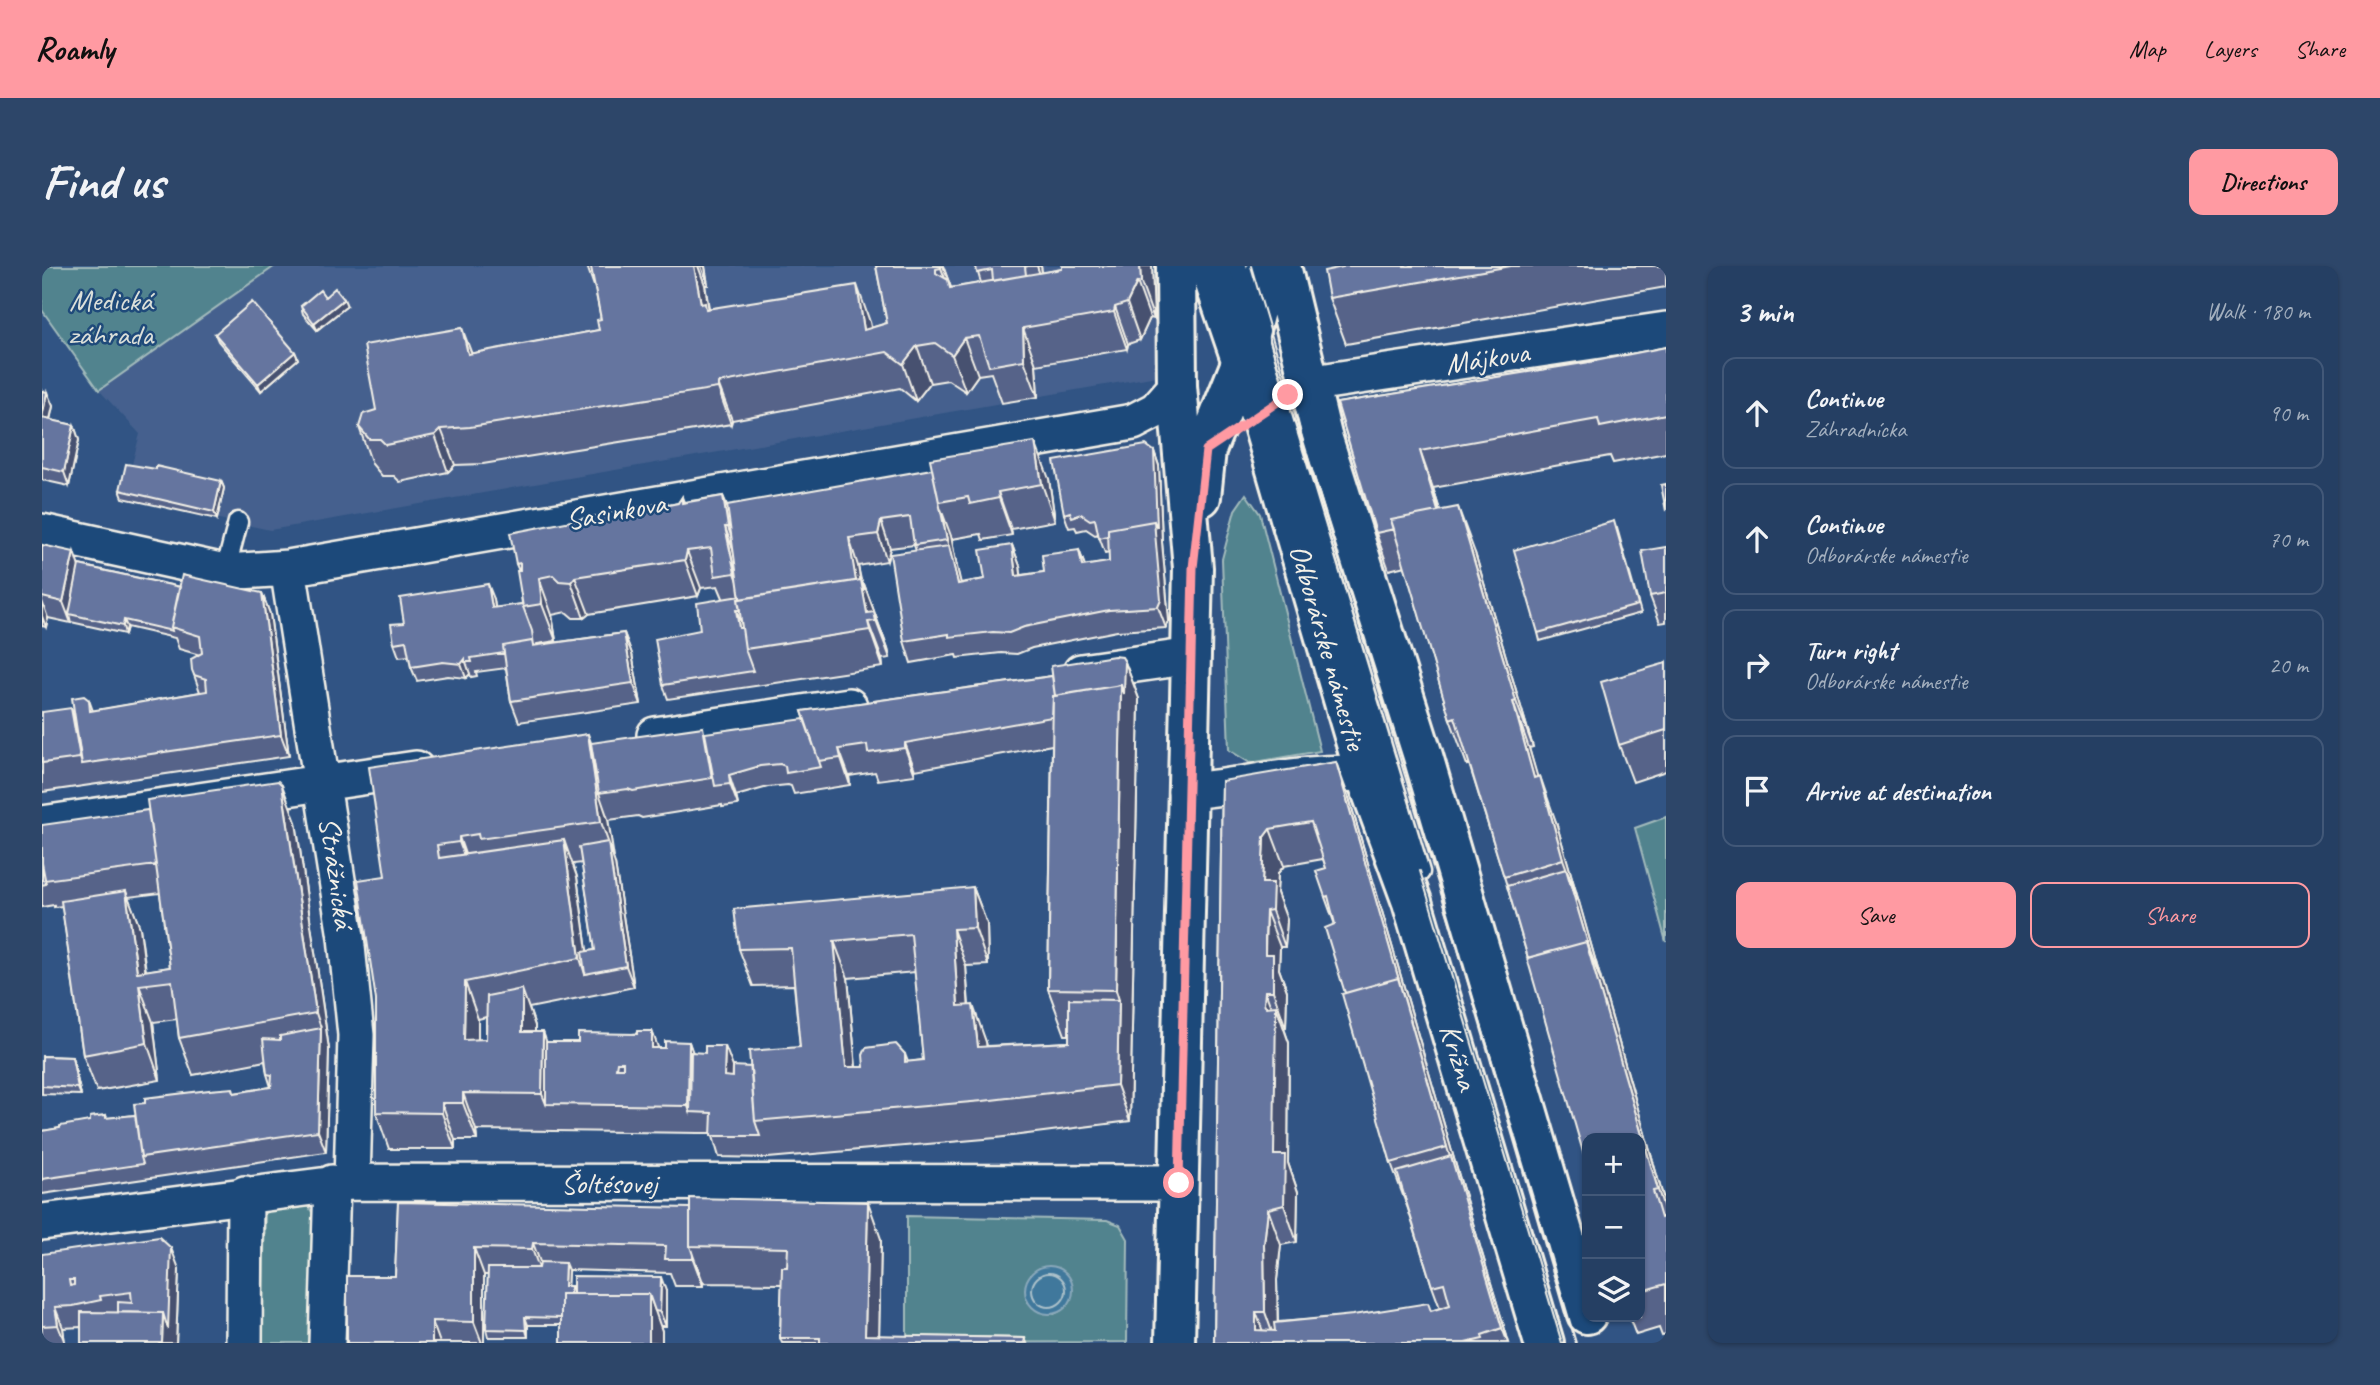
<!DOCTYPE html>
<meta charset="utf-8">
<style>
:root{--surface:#253f63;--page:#2d4669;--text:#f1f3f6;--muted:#a3afbe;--line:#425878;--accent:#ff9aa2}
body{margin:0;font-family:Caveat,sans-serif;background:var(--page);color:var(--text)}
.controls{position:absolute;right:21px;bottom:21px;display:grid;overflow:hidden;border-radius:14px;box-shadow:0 2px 5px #0004}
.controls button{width:63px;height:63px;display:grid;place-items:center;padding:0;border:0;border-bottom:2px solid var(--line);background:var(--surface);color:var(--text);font:35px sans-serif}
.stop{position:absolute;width:21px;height:21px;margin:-16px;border:5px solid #ff9aa2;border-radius:50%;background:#fff}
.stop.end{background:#ff9aa2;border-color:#fff;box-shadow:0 2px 7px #0008}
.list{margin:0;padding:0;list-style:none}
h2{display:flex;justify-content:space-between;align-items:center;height:91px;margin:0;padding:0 28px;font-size:30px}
h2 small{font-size:23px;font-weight:400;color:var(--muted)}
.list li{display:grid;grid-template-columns:46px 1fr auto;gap:21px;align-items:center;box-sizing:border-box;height:112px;margin:0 14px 14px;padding:0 14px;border:2px solid var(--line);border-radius:14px}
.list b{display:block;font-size:26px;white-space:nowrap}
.list p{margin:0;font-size:23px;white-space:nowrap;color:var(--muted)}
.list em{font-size:23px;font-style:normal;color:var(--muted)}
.actions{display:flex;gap:14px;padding:21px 28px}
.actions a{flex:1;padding:16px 0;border:2px solid var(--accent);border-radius:14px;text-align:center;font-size:24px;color:var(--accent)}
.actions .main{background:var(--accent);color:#111}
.icon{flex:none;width:38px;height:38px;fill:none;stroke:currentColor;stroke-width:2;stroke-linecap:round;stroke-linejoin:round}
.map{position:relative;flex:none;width:1624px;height:1077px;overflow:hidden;border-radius:14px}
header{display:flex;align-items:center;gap:42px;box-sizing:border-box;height:98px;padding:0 35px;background:var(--accent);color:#111}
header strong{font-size:33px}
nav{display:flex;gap:38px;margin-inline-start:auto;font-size:24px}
.intro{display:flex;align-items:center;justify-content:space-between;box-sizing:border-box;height:168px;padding:0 42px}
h1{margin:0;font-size:49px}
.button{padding:18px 32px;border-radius:14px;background:var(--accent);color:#111;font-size:24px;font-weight:700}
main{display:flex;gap:42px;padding:0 42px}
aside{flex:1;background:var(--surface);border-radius:14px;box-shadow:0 2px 5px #0004}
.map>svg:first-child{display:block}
.built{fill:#45618e}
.green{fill:#51838e;stroke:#a2babb;stroke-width:2;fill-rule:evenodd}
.water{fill:#41789c;stroke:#89a8ba;stroke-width:2}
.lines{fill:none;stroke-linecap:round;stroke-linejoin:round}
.shore{stroke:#acc1ca;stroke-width:2}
.lane-casing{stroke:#f4f1e8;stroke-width:23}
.street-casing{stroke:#f4f1e8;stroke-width:40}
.secondary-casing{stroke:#f4f1e8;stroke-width:44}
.lane{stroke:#1f4a7a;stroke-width:18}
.street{stroke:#1f4a7a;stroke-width:35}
.secondary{stroke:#1f4a7a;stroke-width:38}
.tram{stroke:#f4f1e8;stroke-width:2}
.wall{fill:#576489;stroke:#f4f1e8;stroke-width:2;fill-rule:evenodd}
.shaded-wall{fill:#47516f;stroke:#f4f1e8;stroke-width:2}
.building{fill:#65749f;stroke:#f4f1e8;stroke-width:2;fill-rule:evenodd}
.route{stroke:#ff9aa2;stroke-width:9}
.labels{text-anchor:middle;stroke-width:5;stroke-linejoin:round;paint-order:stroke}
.park-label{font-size:30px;fill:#dce0da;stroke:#1f4a7a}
.street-label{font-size:30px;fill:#f4f1e8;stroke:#1f4a7a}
</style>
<header>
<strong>Roamly</strong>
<nav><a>Map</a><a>Layers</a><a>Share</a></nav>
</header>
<div class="intro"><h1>Find us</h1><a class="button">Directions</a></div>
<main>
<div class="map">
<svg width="1624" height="1077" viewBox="0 0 1624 1077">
<rect width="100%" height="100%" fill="#315484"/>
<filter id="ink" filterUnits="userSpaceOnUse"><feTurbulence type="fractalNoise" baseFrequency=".0143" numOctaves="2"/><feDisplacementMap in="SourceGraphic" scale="14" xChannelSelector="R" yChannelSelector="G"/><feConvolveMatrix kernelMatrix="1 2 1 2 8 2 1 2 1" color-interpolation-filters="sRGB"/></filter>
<g filter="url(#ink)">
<path class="built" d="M233,0H1110L1115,110L228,264L81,232L98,168L57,124Z"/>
<path class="green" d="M0,0H233L57,124L0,44Z
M1204,228L1218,248L1278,485L1208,497L1187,484L1180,293L1193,244Z
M1624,551V676L1593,562Z
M258,936L266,940L272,949L269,1077H220L223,947L234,939Z
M865,950L1065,954L1078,959L1086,973L1085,1076L865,1077ZM1003,1001L1018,1003C1037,1016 1033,1040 1012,1048L986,1036L984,1024L986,1013Z"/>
<path class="water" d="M983 1024a24 24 0 1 1 48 0a24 24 0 1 1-48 0Z"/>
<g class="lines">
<path class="shore" d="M990 1024a17 17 0 1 1 34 0a17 17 0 1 1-34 0Z"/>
<defs>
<path id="lane" d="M1195,0L1207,40
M1215,67L1378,606
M183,306L196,256"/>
<path id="street" d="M1265,118L1624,64
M0,266L183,306L246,302L1091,156L1114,144L1135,120
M246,302L304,671L314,769L310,916
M1039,406L1150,390
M613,469L807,440
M1144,525C1203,521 1264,503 1323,508
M0,558L374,503
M0,956L310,916L1137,917
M202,1077L203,928
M285,1077L290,917"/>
<path id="secondary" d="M1167,0L1218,149L1323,508L1370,636L1502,1077
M1239,0L1280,170L1381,490L1545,1048
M1159,231L1164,184L1199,97L1225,0
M1133,1077L1151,302L1135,120L1134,0"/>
</defs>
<use href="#lane" class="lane-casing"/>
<use href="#street" class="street-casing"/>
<use href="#secondary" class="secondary-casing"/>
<use href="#lane" class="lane"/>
<use href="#street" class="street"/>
<use href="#secondary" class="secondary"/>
<path class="tram" d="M1209,0C1315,360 1429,717 1534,1077
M1378,605L1520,1077"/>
</g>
<path class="wall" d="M545,0H663L666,19H663L667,42L828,56L829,62L845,57L834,0H901L909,22L939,17L934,0H999L1000,7L1020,3V0H1110L1112,53L1108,52L1098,74L1086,78L1085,83L994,99L996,131L960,137L949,107L936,109L924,126L906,114L888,117L874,135L858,122L690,154L689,158L441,198L413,199L406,206L358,216L352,210H340L330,198L317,161L334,144L429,88L557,64L559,53L553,23Z
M1301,0H1624V21L1304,78L1287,32Z
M283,31L305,40L275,64L261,48L259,40Z
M173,68L253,86L256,93L219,125L176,75Z
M1624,81V187L1571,197L1568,190L1391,222L1398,244L1433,287L1491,481L1487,482L1495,511L1514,556L1624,941V1069L1620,1070L1617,1062L1594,1069L1587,1051H1598V872L1486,692L1465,620L1427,498L1425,499L1408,453L1363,300L1347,304L1334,267L1295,137L1548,96Z
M0,125L11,140L8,154L32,159L37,174L27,220L0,214Z
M1112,185L1117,200L1120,276L1127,355L1124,362L1075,365L990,382L975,388L959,387L915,392L914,389L869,397L862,375L874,285L872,279L848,282L845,295L816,300L819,314L821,318H822L846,383L848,392L840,393L841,401L626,433L621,419L681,332L676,320L659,322L656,330L547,348L542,352H531L524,346L510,349L514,375L495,378V379L582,367L590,388L599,438L477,456L469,435L464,402L434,406L435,410L429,411L428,408L424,412L406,410L375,415L369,401L367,390L357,391L352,377L362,357L452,333L453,342L480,338L477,305L474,298L627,239L636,237L640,231L642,236L681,230L685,239L1007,213L1013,255L969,263L970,269L941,274L939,268L910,273L909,270L918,317L943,313L970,279L978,300L979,309L1002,306L1037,284L1043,300L1067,296V286L1063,287L1056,268L1053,269L1044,263L1035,265L1033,261L1027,262L1022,248Z
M179,215L182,222L175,253L81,232L78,224Z
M1575,262L1599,347L1498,375L1496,367Z
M0,279L37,299L138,321L220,327L228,348L247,490L0,526V446L33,454L47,434L51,445L158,426L152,409L158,389L137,383L133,372L85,361L83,368L29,356V357L6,352L4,361L0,360Z
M1624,281V356L1618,357L1608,330Z
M1083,396L1097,433L1088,855L954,872L726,892L677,891L670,867H656L434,864L435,874H413V883H347L334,846L343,610L550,478L663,467L777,495L760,445L1010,410ZM1010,479L1006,723L1023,769H1027V776L945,780L944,776L927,739L924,700L946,699L945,658L931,621L697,683L711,720L752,719L758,781L709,801H691L650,786L647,776L623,782H616L610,765L536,776H504L501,766H493V760L487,742L592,721L573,598L571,593L566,553L567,554L596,550L600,552L680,539V541L696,539L694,530L726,521L746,519L749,520L752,528L808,519L807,510L833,506L836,514L873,509V504ZM540,597L553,684L545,685L535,611L531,598ZM873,706L881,794L866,796L863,788L822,801H814L806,712ZM444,751V773L436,774V753Z
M1624,397V505L1591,516L1577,479Z
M1180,515L1307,532L1422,927L1467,1077H1172ZM1281,593L1284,602L1283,631L1293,659L1303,727L1349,897L1366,943L1390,1020L1398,1042L1389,1045L1236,1056L1235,1014L1239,979L1255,976L1256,926L1246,897L1247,777L1242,762H1244L1245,725L1237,703L1238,681H1243L1245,654L1235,627L1236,607L1242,600Z
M254,556L287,783L284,886L0,928V865L18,862L48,855L64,849L65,852L93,849L193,827L229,821L225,808L223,795L151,809L137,772L135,753L111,756L118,814L55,825L41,789L20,640L12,641V639L0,641V559ZM118,627L128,701L104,705L98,662L86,631Z
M0,790L30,791L32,799L39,829L0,828Z
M356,936L839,973L837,1070L983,1072L985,1077H740L738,1072L740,1018L661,1017V1016V1020H633L628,1007L526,1004L525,1020H529L531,1027L624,1025V1060H618L620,1065V1077H519V1059H486V1071H446L444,1063L446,1009H442V1077H305L353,1010Z
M0,988L137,1003L134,1077H39V1061L21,1062L23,1077H0Z"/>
<path class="shaded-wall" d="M652,0H656L663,19L668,52L659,38Z
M659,0H663V1L666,19Z
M896,0H901L920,51L913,39L899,2Z
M995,0H999L1002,20Z
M1098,0H1110L1112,53L1099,17Z
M1095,16L1108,52L1098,74L1085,37Z
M815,19L828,56L834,88L822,64Z
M302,33L305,40L275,64L272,57Z
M1073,41L1086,78L1085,83L1072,46Z
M420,62L434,99L426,88Z
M981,62L994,99L996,131L982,94Z
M922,72L936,109L924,126L910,89Z
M875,80L888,117L874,135L861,98Z
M253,86L256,93L219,125L216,118Z
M676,117L690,154L689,158L676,122Z
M5,126L11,140L5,167L0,152Z
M32,159L37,174L27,220L22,206Z
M399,163L413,199L406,206L393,169Z
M993,176L1007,213L1013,255L1000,218Z
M1112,185L1117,200L1120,276L1127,355L1124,362L1116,341L1112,255Z
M1378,185L1391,222L1412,290L1399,254Z
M179,215L182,222L175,253L172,246Z
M956,226L969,263L970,269L957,232Z
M681,230L695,267L699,298L686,261Z
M1416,241L1433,287L1491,481L1474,435Z
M899,243L909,270L915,301L924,339L916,318L905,274Z
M839,255L848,282L845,295L836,268Z
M683,261L696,298L701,329L693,307Z
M807,272L816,300L820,324L814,319Z
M970,279L978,300L982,331L974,310Z
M1037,284L1045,305L1040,300Z
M645,285L659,322L656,330L643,294Z
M32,286L39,307L27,348L29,357L21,336Z
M533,311L547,348L542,352L529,316Z
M497,312L510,349L514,375L500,338Z
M819,314L823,324L822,318L832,345L834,355L825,347Z
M446,318L452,333L455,357L450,342Z
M220,327L228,348L247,490L239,469Z
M0,335L6,352L4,361L0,350Z
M694,344L700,359L702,377L697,362Z
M832,346L846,383L848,392L834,355Z
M82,354L85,361L83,368L81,360Z
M826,356L840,393L841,401L828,364Z
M582,367L590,388L599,438L591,417Z
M423,393L428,408L424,412L419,398Z
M1083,396L1097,433L1088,855L1075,819L1077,734L1074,724L1079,419Z
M1471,436L1487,482L1509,557L1492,512Z
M29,442L39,470L40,498L38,492Z
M546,468L559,505L557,527L566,553L572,592L559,556Z
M863,477L873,504V509L863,482Z
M797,483L807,510L808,519L799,492Z
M1294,496L1307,532L1422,927L1467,1077H1466L1460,1062L1405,881Z
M687,509L694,530L696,539L688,518Z
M1498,510L1514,556L1538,639L1521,593Z
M240,519L254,556L287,783L284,886L276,865L279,762L274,747Z
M1228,563L1242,600L1236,607L1235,627L1245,654L1243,681L1220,617L1222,571Z
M417,571L430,608L431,613L417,576Z
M522,574L535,611L548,707L543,708L538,692Z
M566,576L573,598L592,721L584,700Z
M1524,603L1538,639L1561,721L1548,685Z
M931,621L945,658L946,699L933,662Z
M84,625L98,662L105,718L95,706Z
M1224,645L1238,681L1237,703L1245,725L1244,762L1231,725L1223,688Z
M911,663L924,700L929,777L916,740Z
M792,675L806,712L817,838L804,801Z
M1544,676L1561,721L1624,941V948L1616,924Z
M423,716L436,753V811L422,774Z
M97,719L111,756L118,814L105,777Z
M480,723L493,760V803L480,766Z
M1223,725L1234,755V740L1247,777L1246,897L1256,926L1255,976L1242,939L1232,889L1222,737Z
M931,739L944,776L949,818L936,781Z
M610,765L620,792L610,782Z
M501,766L514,803L504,838L500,828Z
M647,776L657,803L648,846L646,840Z
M683,780L691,801L690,831L682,810Z
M30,791L32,799L39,829L36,822Z
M421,827L434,864L435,874L421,837Z
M400,837L413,874V883L400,847Z
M826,936L839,973L837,1077L823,1069Z
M1226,943L1239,979L1235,1014L1236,1077H1234L1223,1046L1222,978Z
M491,977L501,1004L500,1010L490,983Z
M129,982L137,1003L134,1077H120L121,1047Z
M432,982L442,1009V1077H440L432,1056Z
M651,989L661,1016V1020L651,993Z
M523,997L526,1004L525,1027L522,1020Z
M619,1011L624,1025V1060L618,1046Z
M607,1028L620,1065V1077H607Z
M13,1041L21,1062L23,1077L16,1059Z
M1214,1046L1225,1077L1214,1064Z
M483,1051L486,1059V1071L484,1064Z
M390,1055L398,1077H390Z"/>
<path class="building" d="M545,0H652L659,38L663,37L664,43L815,19L822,64L845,57L834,0H899V2L894,3V7L906,14L908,22L1020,3V0H1098L1099,17L1095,16L1085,37L1073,41L1072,46L981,62L982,94L947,100L937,70L922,72L910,89L893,77L875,80L861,98L845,86L676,117V122L428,161L399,163L393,169L344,179L338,173H327L317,161L321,148L334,144L322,79L420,62L426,88L557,64L555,54L559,53L549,1Z
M934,0H986L983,1L984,9L951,15L950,4L935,7Z
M1301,0H1469L1287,32L1282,5L1301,1Z
M293,22L302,33L272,57L259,40L278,24L283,31Z
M210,36L253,86L216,118L173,68Z
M1624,81V148L1558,161L1556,153L1378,185L1396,245L1349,254L1352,263L1334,267L1295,137L1548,96Z
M0,125L5,126L0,152Z
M0,152L32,159L22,206L0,201Z
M993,176L1000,218L956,226L957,232L928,238L926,231L897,236L888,193Z
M1104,179L1112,185L1115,261L1112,255L1066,263V270L1057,272L1053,253L1048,254L1039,248L1030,251L1028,246L1022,248L1012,195Z
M84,198L114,203V200L179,215L172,246L78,224Z
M890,203L905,274L872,279L868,251L839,255L836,268L807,272L814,315L698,333L685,239Z
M1624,218V245L1619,219Z
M681,230L686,261H683L693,307L673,310L669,282L645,285L643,294L533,311L529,316L517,315L511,309L497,312L500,338L481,341L475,305H478V297L474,298L468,267L625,236L627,239L636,237L640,231V237Z
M1416,241L1474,435L1471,436L1492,512L1498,510L1521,593L1462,611L1413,451L1408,453L1401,430L1349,254Z
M1112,255L1119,334L1116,341L1067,344L982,361L967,367L951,366L907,371V368L862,375L848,288L907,280L916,318L943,313L938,284L970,279L974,310L1002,306L1000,289L1037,284L1040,300L1067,296L1066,263Z
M1572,255L1596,339L1496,367L1472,284Z
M0,279L32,286L21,336L0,331Z
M1624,281V327L1608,330L1600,285Z
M37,299L138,321L129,361L130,365L82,354L81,360L27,348Z
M140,309L220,327L239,469L40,498L30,432L42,430L47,434L48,445L165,425L164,413L152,409L150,404L149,393L160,387L158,370L129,361Z
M819,314L825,347L832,346L834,355L826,356L828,364L703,383L696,333Z
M446,318L450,342L480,338L490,365L492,380L490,375L461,380L462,387L429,392L430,396H423V393L419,398L401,396L369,401L364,375L352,377L349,358L362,357L358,332Z
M698,330V333H696L698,344H694L697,362H700L703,383L711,405L621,419L613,373L658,364L655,337Z
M582,367L591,417L469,435L461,380L490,375L491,380Z
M1072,390L1080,391L1083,396L1082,428L1079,419L1013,430L1009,400Z
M1624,397V464L1577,479L1559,416Z
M1010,410L1013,430H1011L1010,451L863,477V482L826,487L825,479L797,483L799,492L777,495L760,445Z
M1079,419L1074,724L1006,723L1011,430Z
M29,442L38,492L0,497V446Z
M762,453L779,501L744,507L743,500L738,498L718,500L687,509L688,518L673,520L663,467Z
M661,461L670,512L591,525L586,523L557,527L549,477Z
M546,468L559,556L437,573L436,568L417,571V576L395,579L397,592L522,574L538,692L423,716L422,774L444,773L445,730L480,723V766H501L500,828L421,827V837H400V847L334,846V734L316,614L343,610L327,501Z
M1294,496L1359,721L1356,712L1303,727L1283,662L1293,658L1286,630L1283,631L1274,605L1284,602L1269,556L1228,563L1222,571L1220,617H1231L1230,644L1224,645L1223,672V688H1231V725H1223L1222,737L1224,741L1234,740L1232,889H1243L1242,939L1226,943L1222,978L1223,1046H1214V1064L1233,1065L1232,1057L1311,1049L1386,1037L1389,1045L1408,1039L1402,1017L1390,1020L1355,906L1409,890L1460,1062L1440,1069L1441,1073L1423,1077H1172L1180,515Z
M236,515L240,519L274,747L137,772L130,715L97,719L105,777L41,789L19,635L84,625L95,706L128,701L105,534Z
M106,544L114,599L3,614L0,597V559Z
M566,576L584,700L543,708L540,686L553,684L537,581Z
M0,597L4,618L0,619Z
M1524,603L1548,685L1544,676L1486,692L1465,620Z
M931,621L933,662L911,663L916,740L931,739L936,781L1027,776V733L1077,734L1075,819L941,835L713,855L707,785L758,781L749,682L697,683L692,643ZM869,668L881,794L863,796V788L854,778L824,782L821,789L822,801H804L792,675Z
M1544,676L1616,924L1611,925L1619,952L1624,950V1018L1603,1024L1601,1016L1598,1017V872H1545V900L1485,692Z
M1356,712L1405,881L1349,897L1300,728Z
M279,762L276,865L99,891L92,838L103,837V832L167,824L191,822L192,827L229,821L230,809L225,808L221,773L238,774V770Z
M595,765H610V782H623V775L647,776L646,840L504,838V776H536V767L595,768ZM575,796H581V802H574Z
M663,780H683L682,810L691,811V800L709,801L713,855L718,870H669L670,847L648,846L649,786L663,787Z
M0,790L30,791L36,822L0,820Z
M64,849V852L93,849L99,891L101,898L0,913V865L18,862V860L48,855V851Z
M648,932L826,936L823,1069L983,1072L982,1077H778V1072H738L740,1001H745L746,982L648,980Z
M356,936L648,942V980L651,989V993H623L624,980L491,977L490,983L432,982V1056L390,1055V1077H305V1010H353Z
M117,971L129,982L126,1063L121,1047L76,1046V1036L90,1037L89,1026L58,1030L59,1034L31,1040L13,1041L16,1059L0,1060V988ZM27,1014H32V1019L28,1020Z
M498,996L523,997L522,1020H529L528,1028H519V1052L483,1051L484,1064L444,1063L446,1002H497Z
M531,1010L619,1011L618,1046L613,1045L607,1028H531Z
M519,1028H607V1076L618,1077H519Z
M39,1046L121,1047L120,1077H39Z"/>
</g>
<g class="lines" filter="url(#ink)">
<path class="route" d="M1137,917L1151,302L1164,184L1246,129"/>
</g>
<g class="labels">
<g class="park-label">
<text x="69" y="44">Medická<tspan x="69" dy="34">záhrada</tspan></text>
</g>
<g class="street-label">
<text transform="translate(1445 92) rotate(-9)" y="10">Májkova</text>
<text transform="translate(574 245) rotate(-10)" y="10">Sasinkova</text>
<text transform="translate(1286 381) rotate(74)" y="10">Odborárske námestie</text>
<text transform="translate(295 607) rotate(82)" y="10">Strážnická</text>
<text transform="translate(1417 791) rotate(73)" y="10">Krížna</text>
<text x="567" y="927">Šoltésovej</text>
</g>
</g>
</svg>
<div class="controls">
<button>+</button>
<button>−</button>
<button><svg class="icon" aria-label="layers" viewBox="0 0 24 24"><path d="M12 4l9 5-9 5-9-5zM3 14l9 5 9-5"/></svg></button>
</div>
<div class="stop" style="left:1137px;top:917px"></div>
<div class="stop end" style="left:1246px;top:129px"></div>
</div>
<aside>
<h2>3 min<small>Walk · 180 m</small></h2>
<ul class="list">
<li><svg class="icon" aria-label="ahead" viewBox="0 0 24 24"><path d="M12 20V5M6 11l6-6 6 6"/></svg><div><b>Continue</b><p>Záhradnícka</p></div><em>90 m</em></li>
<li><svg class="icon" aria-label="ahead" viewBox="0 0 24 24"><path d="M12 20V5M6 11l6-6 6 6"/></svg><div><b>Continue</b><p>Odborárske námestie</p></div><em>70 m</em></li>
<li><svg class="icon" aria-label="right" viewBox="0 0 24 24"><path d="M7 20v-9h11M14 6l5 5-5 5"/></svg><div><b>Turn right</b><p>Odborárske námestie</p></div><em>20 m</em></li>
<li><svg class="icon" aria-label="arrive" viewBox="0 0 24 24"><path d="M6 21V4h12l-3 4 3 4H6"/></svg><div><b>Arrive at destination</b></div></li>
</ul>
<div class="actions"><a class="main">Save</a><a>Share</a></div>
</aside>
</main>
